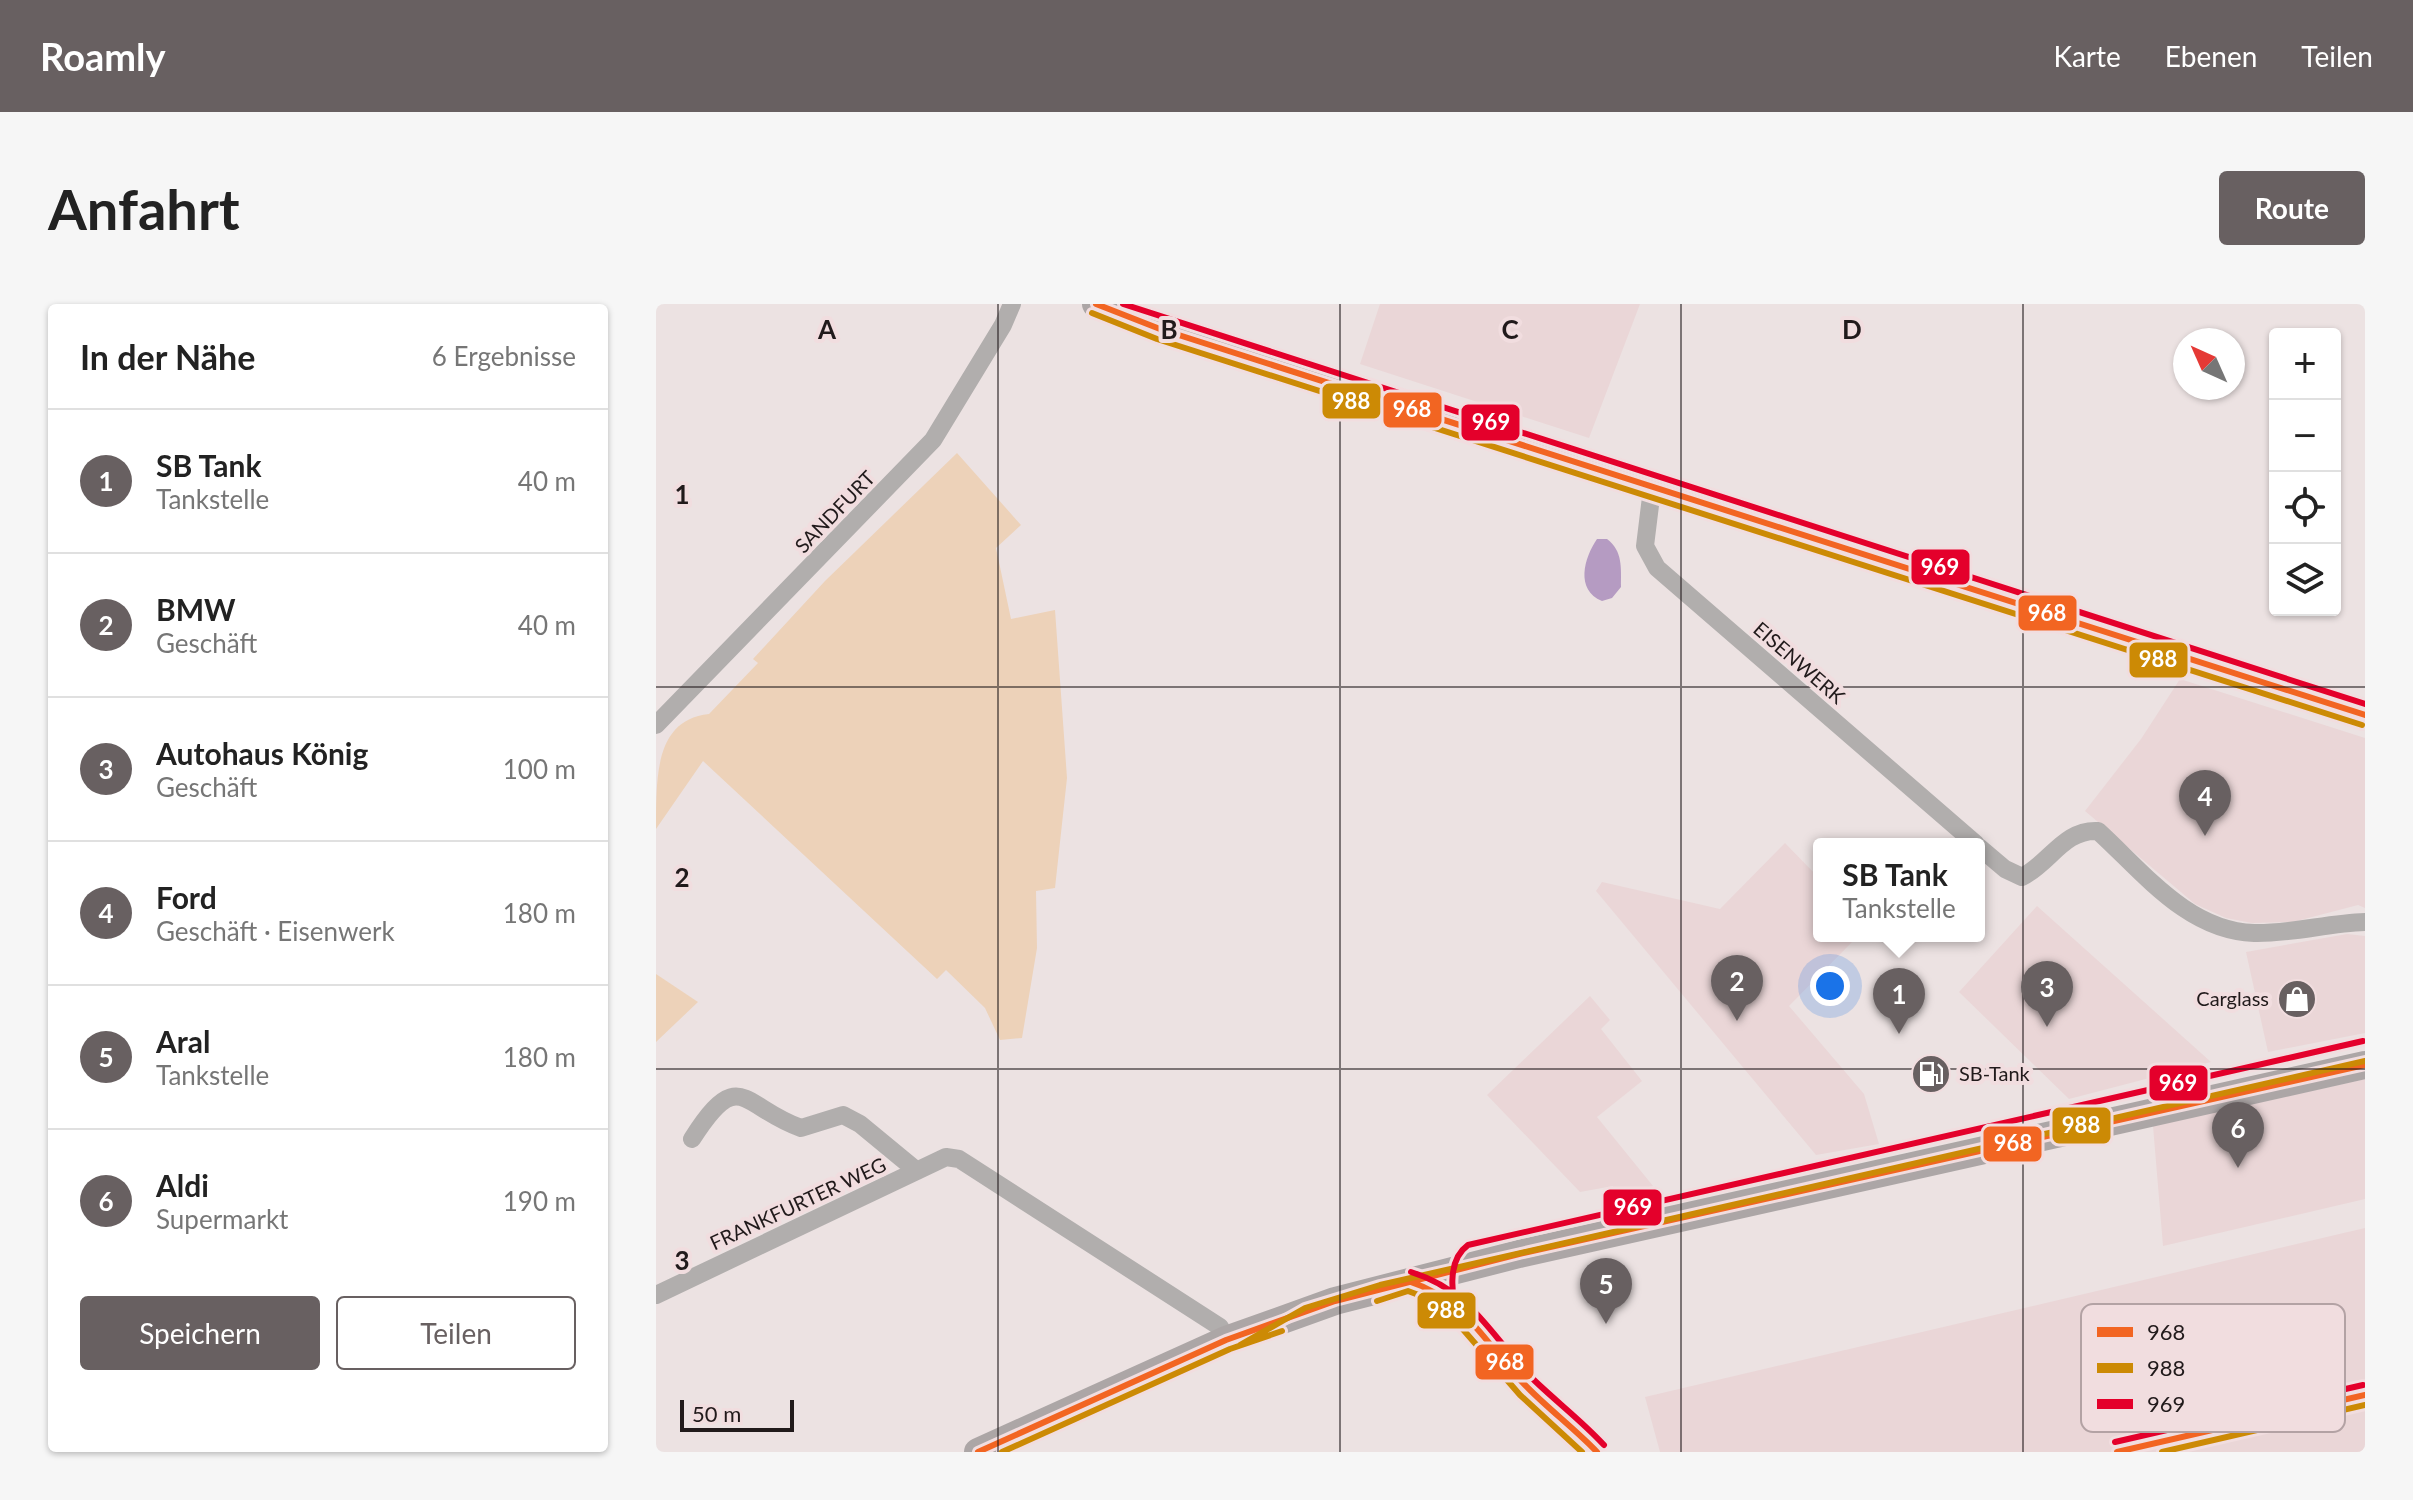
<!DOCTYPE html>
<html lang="de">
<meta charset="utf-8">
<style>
:root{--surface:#fff;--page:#f6f6f6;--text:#222;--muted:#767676;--line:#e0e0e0;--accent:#686061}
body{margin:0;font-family:Lato,sans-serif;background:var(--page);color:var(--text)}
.controls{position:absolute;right:24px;top:24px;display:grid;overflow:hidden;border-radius:8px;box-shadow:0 2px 6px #0004}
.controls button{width:72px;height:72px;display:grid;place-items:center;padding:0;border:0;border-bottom:2px solid var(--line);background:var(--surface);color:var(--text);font:40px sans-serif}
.compass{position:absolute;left:1517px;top:24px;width:72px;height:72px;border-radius:50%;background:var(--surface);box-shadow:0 2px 6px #0004;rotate:315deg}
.scale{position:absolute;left:24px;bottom:20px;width:114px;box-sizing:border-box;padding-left:8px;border:4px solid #211a1b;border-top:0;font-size:22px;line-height:28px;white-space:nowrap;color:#211a1b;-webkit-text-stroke:6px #f1dddf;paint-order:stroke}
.you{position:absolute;left:1174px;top:682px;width:28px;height:28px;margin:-20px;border:6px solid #fff;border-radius:50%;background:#1a73e8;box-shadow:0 0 0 12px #1a73e833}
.badge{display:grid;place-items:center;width:52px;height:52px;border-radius:50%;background:var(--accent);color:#fff;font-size:26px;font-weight:700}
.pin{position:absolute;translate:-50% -66px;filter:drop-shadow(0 2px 4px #0008)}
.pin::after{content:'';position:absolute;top:42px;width:28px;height:24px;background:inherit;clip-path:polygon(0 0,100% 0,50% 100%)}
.popup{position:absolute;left:1157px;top:534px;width:172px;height:104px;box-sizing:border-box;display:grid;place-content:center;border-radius:8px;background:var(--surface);filter:drop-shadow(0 2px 6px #0005);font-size:26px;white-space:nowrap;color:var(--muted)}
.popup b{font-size:30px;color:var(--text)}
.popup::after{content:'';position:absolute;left:50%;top:100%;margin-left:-16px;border:16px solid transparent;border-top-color:var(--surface)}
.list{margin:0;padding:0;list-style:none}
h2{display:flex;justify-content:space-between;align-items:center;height:104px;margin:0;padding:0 32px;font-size:34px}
h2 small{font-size:26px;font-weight:400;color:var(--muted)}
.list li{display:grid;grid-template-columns:52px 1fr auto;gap:24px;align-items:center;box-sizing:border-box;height:144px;padding:0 32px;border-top:2px solid var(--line)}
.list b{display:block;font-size:30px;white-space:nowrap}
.list p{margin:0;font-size:26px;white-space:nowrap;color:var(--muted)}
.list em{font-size:26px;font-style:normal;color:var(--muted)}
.actions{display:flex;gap:16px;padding:24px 32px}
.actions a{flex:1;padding:18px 0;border:2px solid var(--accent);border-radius:8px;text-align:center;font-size:28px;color:var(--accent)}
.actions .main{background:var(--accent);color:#fff}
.icon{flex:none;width:44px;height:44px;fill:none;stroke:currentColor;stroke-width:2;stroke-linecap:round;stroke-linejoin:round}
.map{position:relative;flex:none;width:1709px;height:1148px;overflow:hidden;border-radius:8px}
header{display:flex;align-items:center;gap:48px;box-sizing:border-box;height:112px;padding:0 40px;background:var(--accent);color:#fff}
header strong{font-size:38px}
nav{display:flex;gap:44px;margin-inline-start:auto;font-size:28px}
.intro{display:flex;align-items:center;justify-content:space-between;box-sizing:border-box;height:192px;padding:0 48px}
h1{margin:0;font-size:56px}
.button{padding:20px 36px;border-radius:8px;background:var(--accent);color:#fff;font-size:28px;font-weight:700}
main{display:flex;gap:48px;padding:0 48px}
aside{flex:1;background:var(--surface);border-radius:8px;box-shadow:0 2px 6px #0004}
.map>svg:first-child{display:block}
.built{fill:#ead6d7}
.green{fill:#edd2b9}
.water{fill:#b59bc2}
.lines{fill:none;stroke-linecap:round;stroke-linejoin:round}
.minor{stroke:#b1aead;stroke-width:18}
.primary{stroke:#aca6a6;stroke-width:28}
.bus-1-casing{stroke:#f1dddf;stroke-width:12}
.bus-2-casing{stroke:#f1dddf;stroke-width:12}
.bus-3-casing{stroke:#f1dddf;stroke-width:12}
.bus-1{stroke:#f26522;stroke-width:6}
.bus-2{stroke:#cc8a05;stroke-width:6}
.bus-3{stroke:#e4002b;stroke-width:6}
.grid{fill:none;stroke:#211a1b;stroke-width:2;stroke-opacity:0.55}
.labels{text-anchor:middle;stroke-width:8;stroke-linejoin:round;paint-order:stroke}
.street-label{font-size:20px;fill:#211a1b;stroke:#f1dddf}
.poi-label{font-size:20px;fill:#211a1b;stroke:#f1dddf;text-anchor:end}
.key{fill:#f1dddf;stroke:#b3a2a4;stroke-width:2}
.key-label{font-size:22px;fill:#211a1b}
.grid-label{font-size:26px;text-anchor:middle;font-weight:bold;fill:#211a1b;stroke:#f1dddf;stroke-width:8;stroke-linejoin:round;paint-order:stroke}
.line-badge{stroke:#f1dddf;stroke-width:3}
.badge-label{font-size:22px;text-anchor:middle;font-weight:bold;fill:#fff}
</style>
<header>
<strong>Roamly</strong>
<nav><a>Karte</a><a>Ebenen</a><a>Teilen</a></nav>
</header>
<div class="intro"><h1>Anfahrt</h1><a class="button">Route</a></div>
<main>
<aside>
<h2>In der Nähe<small>6 Ergebnisse</small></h2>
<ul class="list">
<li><span class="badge">1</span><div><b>SB Tank</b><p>Tankstelle</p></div><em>40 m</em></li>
<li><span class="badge">2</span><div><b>BMW</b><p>Geschäft</p></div><em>40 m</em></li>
<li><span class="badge">3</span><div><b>Autohaus König</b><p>Geschäft</p></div><em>100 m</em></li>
<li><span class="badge">4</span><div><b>Ford</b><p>Geschäft · Eisenwerk</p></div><em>180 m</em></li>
<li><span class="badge">5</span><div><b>Aral</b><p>Tankstelle</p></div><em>180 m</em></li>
<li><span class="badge">6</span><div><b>Aldi</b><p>Supermarkt</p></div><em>190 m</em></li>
</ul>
<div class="actions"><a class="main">Speichern</a><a>Teilen</a></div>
</aside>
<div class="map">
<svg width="1709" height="1148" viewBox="0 0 1709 1148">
<rect width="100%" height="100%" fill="#ece2e2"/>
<path class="built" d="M724,0H984L933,134L704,60Z
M1524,375L1709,434V604L1702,601L1637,618L1596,619L1570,614L1539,600L1429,507L1485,435Z
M1129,539L1163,574V632H1202L1133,702L1208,790L1223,840L1160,851L940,587L946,578L1064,605Z
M1381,602L1555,758L1413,795L1303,688Z
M1691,630L1709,632V729L1612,748L1590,648Z
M934,692L954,716L945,725L986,777L941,813L997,882L960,891L957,882L924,888L831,791Z
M1709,775V895L1507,942L1497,822Z
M1709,924V1148H1004L989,1093Z"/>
<path class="green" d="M301,149L365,221L340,244L355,315L399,306L411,474L399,584L380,587L381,644L366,734L344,736L329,704L290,666L281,675L47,457L0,525C0,469 0,416 53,410L102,359L97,355L169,277Z
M0,670L42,698L0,738Z"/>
<path class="water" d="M941,235H951C967,247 965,264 965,283L956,294L946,297C919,286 928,254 941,235Z"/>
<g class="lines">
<path class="minor" d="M996,185L989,242L1001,264L1320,540
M0,421L277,136L347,21L356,0
M1323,543L1349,565L1366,573C1394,559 1408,525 1442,527C1488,569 1532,627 1598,629C1635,630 1672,619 1709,618
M36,835C84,760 86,803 145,824L187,811L204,820L261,867
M0,991L290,853L303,855L564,1023L570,1036"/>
<path class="primary" d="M440,0L504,25L1709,411
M322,1148L570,1036L679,997L863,950L1709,761"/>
<defs>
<path id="bus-1" d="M440,0L504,25L1709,411
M752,977C814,997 830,1043 873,1085C895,1107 920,1126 941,1148
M322,1148L570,1036L679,997L863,950L1709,761
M1461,1148L1709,1091"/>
<path id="bus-2" d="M436,9L501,35L1706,421
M721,997L752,987L784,999L864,1091L926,1148
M584,1041L649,1004L724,981L1709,757
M346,1148L574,1045L626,1027
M1506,1148L1709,1101"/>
<path id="bus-3" d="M467,0L1709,400
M755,968C819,988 835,1034 879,1077C902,1099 927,1118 948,1141
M804,1016C795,994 790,957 812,941L1707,737
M1459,1138L1707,1081"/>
</defs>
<use href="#bus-1" class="bus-1-casing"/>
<use href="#bus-2" class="bus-2-casing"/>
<use href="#bus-3" class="bus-3-casing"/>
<use href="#bus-1" class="bus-1"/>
<use href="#bus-2" class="bus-2"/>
<use href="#bus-3" class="bus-3"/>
</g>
<path class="grid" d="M342,0V1148M684,0V1148M1025,0V1148M1367,0V1148M0,383H1709M0,765H1709"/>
<defs>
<symbol id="shop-disc" viewBox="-11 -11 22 22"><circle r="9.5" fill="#686061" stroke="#f1dddf"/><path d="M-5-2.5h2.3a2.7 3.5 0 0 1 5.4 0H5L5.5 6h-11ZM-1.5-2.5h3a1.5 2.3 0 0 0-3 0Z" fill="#fff"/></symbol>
<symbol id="fuel-disc" viewBox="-11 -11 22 22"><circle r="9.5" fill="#686061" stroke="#f1dddf"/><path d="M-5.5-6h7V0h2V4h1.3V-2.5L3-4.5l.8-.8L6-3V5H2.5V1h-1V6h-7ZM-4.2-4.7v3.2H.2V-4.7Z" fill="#fff"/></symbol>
</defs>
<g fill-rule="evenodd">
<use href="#shop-disc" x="1619" y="673" width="44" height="44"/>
<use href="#fuel-disc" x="1253" y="748" width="44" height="44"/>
</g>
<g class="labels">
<g class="street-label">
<text transform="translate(179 208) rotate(-46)" y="7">SANDFURT</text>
<text transform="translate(1143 359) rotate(41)" y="7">EISENWERK</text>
<text transform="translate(142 900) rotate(-25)" y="7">FRANKFURTER WEG</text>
</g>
<g class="poi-label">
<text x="1613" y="702">Carglass</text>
<text x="1303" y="777" text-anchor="start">SB-Tank</text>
</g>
</g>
<rect x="1425" y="1000" width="264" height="128" rx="12" class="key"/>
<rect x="1441" y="1023" width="36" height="10" fill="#f26522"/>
<rect x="1441" y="1059" width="36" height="10" fill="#cc8a05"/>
<rect x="1441" y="1095" width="36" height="10" fill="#e4002b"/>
<g class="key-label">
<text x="1491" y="1036">968</text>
<text x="1491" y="1072">988</text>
<text x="1491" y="1108">969</text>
</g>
<g class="grid-label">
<text x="171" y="35">A</text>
<text x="513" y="35">B</text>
<text x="854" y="35">C</text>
<text x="1196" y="35">D</text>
<text x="26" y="200">1</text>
<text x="26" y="583">2</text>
<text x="26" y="966">3</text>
</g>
<g class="line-badge">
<rect x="665" y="78" width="61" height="38" rx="8" fill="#cc8a05"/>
<rect x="726" y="87" width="61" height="38" rx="8" fill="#f26522"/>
<rect x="804" y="99" width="61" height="39" rx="8" fill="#e4002b"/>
<rect x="1254" y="244" width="61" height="38" rx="8" fill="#e4002b"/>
<rect x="1361" y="290" width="61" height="38" rx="8" fill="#f26522"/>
<rect x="1472" y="337" width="61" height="38" rx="8" fill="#cc8a05"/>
<rect x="1492" y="760" width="61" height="38" rx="8" fill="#e4002b"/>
<rect x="1395" y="802" width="61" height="39" rx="8" fill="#cc8a05"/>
<rect x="1326" y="821" width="61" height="38" rx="8" fill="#f26522"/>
<rect x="946" y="884" width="61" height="39" rx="8" fill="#e4002b"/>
<rect x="760" y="987" width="61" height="39" rx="8" fill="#cc8a05"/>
<rect x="818" y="1039" width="61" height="38" rx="8" fill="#f26522"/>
</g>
<g class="badge-label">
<text x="695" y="105">988</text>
<text x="756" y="113">968</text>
<text x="835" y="126">969</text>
<text x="1284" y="271">969</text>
<text x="1391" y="317">968</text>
<text x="1502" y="363">988</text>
<text x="1522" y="787">969</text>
<text x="1425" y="829">988</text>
<text x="1357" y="847">968</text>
<text x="977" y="911">969</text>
<text x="790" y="1014">988</text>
<text x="849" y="1066">968</text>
</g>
</svg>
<div class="controls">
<button>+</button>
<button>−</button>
<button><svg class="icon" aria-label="locate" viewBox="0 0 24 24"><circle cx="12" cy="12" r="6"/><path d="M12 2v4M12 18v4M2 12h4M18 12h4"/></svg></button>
<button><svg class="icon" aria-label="layers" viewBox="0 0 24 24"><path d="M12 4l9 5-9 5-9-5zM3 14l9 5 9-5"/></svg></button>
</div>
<svg class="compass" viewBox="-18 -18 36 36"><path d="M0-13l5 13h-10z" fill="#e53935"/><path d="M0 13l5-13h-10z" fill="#767676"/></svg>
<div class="scale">50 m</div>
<div class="you"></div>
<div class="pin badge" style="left:1243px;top:730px">1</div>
<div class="popup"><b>SB Tank</b>Tankstelle</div>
<div class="pin badge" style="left:1081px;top:717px">2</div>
<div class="pin badge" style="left:1391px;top:723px">3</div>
<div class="pin badge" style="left:1549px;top:532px">4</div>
<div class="pin badge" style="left:950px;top:1020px">5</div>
<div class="pin badge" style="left:1582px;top:864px">6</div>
</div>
</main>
